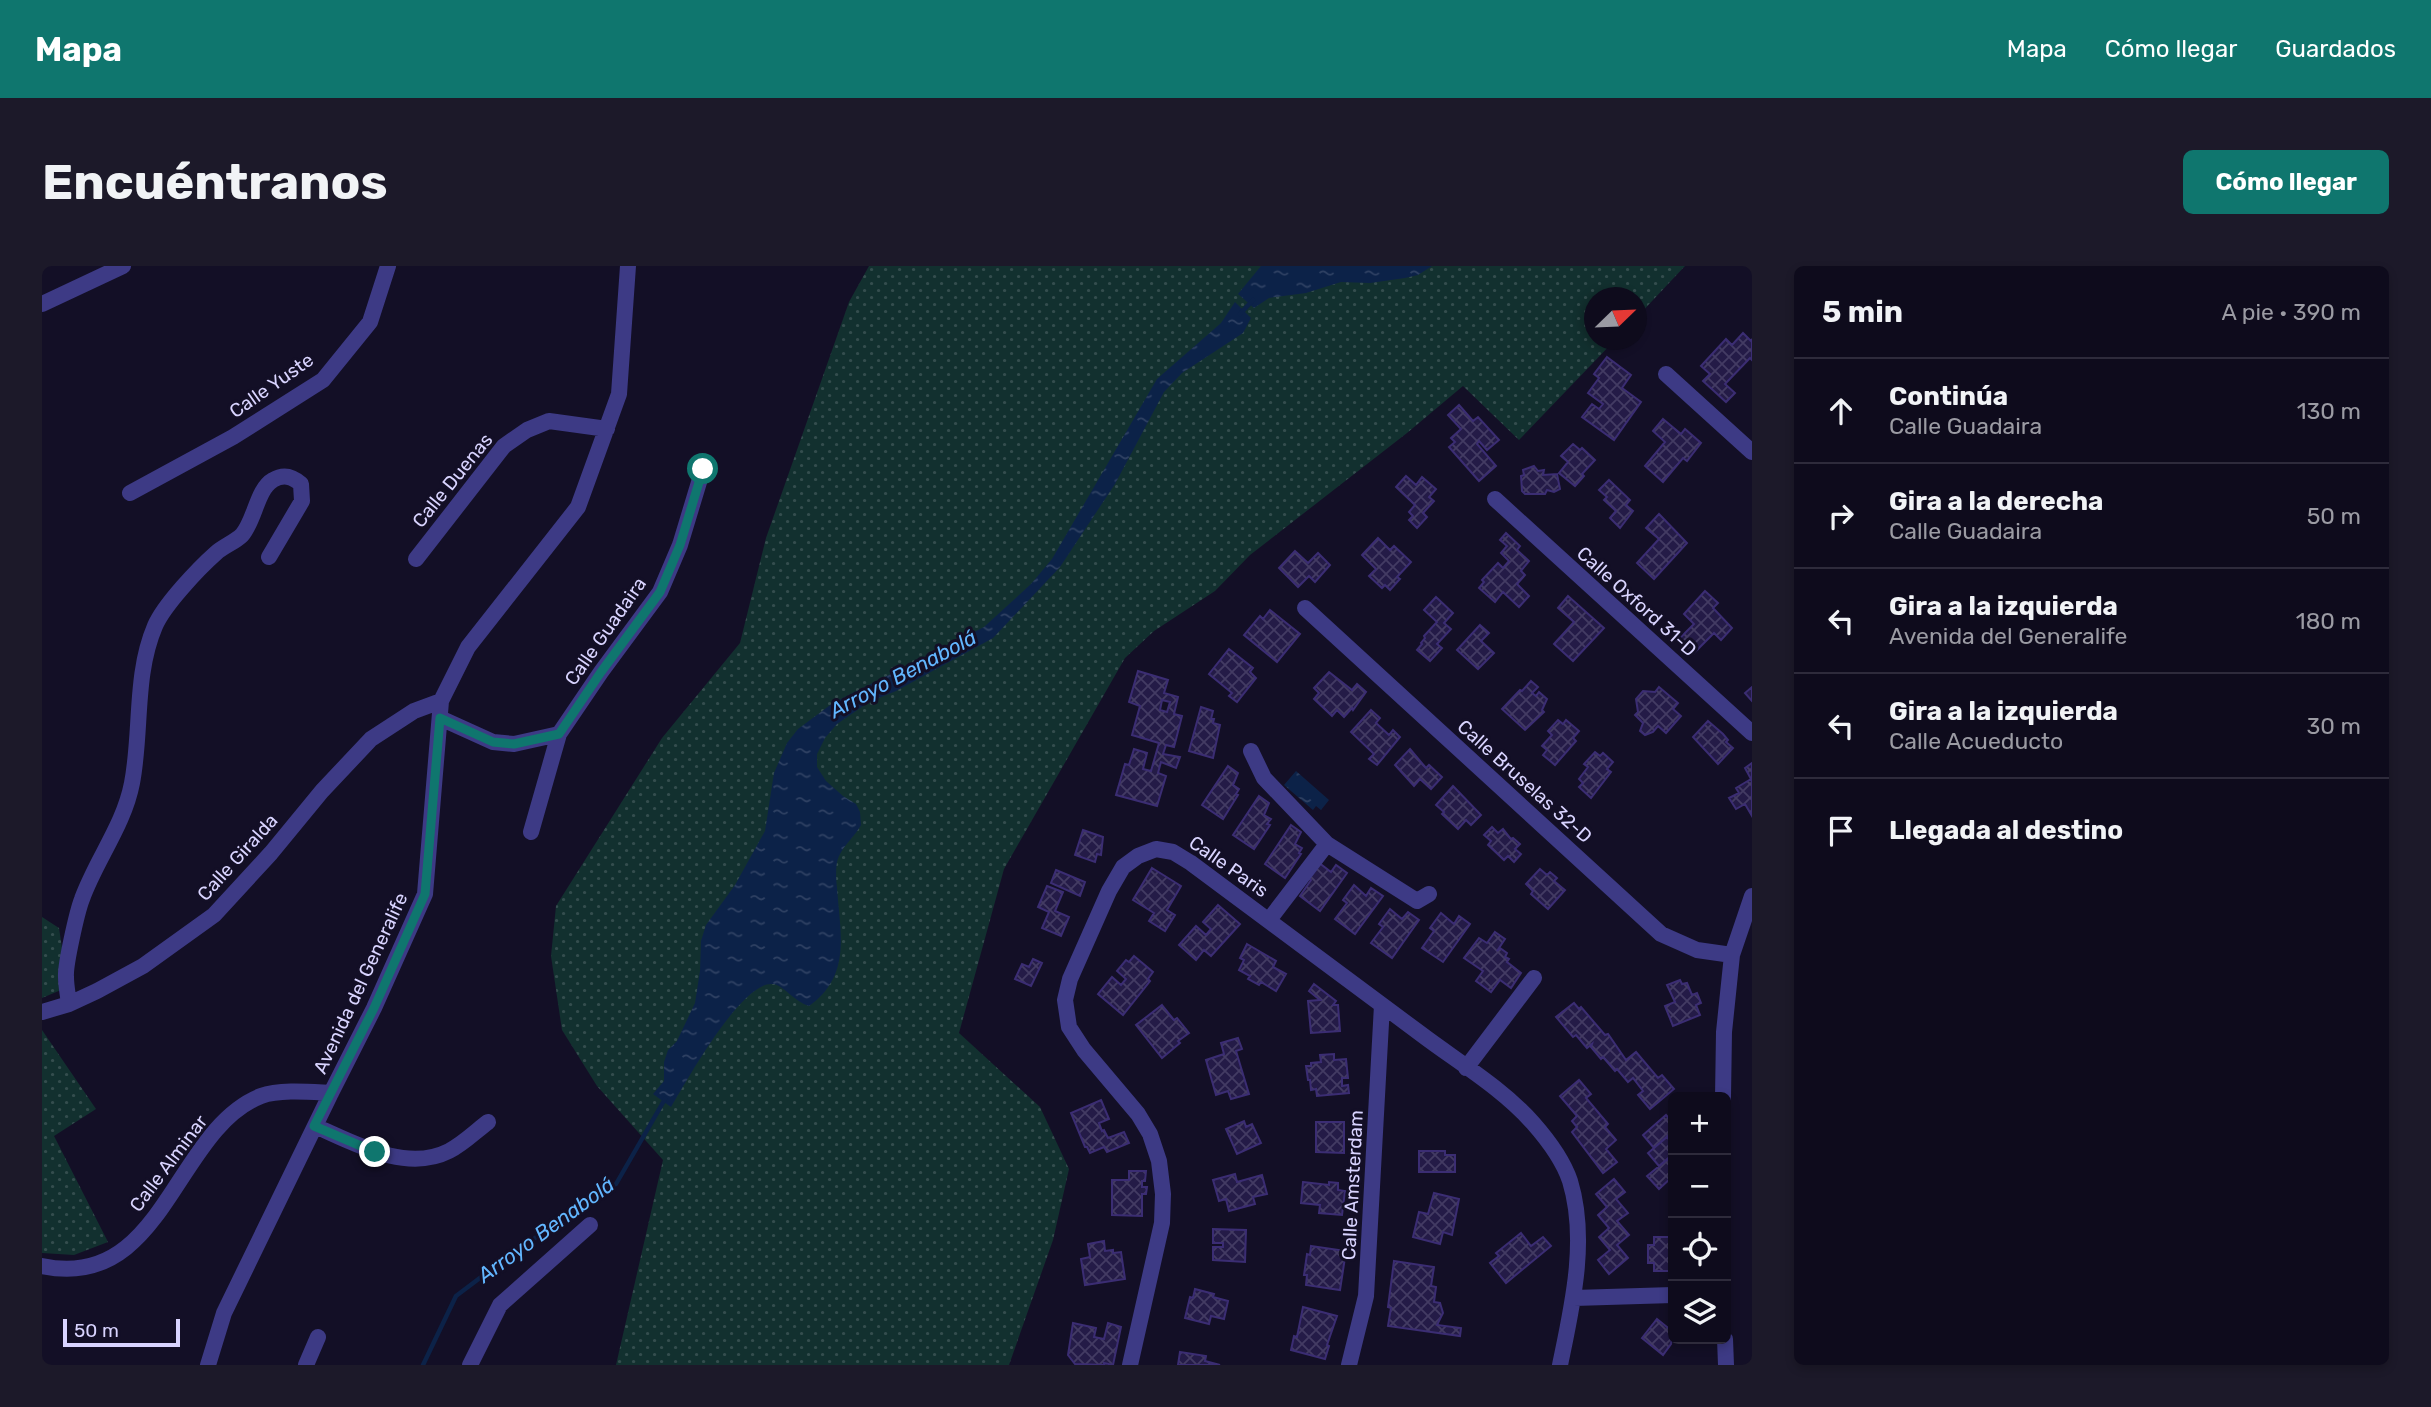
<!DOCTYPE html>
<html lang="es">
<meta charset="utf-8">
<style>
:root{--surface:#0e0b1c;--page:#1c1929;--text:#f1f3f6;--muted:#9b9ba3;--line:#2e2b3b;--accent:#0f766e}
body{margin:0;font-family:Rubik,sans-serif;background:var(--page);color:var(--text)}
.controls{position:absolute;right:21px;bottom:21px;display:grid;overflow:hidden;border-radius:10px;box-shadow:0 4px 10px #0003}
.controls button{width:63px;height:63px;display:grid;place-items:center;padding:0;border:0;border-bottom:2px solid var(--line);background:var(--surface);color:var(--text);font:35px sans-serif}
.compass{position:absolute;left:1542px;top:21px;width:63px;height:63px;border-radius:50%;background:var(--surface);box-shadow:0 4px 10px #0003;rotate:67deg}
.scale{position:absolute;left:21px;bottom:18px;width:117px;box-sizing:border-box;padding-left:7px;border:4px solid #d9d4ff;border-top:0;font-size:19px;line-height:24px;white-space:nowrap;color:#d9d4ff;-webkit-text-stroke:5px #130f26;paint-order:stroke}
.stop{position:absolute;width:21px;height:21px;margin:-16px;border:5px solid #0f766e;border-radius:50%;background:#fff}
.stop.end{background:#0f766e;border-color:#fff;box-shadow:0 2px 7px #0008}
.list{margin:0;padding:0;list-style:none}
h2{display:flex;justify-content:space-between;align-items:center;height:91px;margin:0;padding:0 28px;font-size:30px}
h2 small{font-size:23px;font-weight:400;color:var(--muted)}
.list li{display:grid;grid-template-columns:46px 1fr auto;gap:21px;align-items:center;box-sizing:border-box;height:105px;padding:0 28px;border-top:2px solid var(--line)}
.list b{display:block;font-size:26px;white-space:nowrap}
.list p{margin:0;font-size:23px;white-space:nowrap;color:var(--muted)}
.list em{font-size:23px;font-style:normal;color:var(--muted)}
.icon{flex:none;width:38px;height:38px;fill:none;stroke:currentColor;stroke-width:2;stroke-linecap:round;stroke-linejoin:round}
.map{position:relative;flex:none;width:1710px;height:1099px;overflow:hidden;border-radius:10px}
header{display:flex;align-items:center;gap:42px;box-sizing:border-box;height:98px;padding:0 35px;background:var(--accent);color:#fff}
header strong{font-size:33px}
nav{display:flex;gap:38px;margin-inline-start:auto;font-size:24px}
.intro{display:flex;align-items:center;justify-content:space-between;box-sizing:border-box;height:168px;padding:0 42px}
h1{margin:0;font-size:49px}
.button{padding:18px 32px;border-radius:10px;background:var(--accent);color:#fff;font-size:24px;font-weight:700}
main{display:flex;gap:42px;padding:0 42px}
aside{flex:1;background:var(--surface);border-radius:10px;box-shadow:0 4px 10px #0003}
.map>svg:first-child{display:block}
.grass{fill:url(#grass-dots)}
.water{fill:url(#water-ripples)}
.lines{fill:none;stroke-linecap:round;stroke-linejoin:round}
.stream{stroke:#0c2248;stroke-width:4.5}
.building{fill:url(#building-cross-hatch);stroke:#3b2d73;stroke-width:2;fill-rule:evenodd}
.minor{stroke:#3d3a85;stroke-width:16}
.route{stroke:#0f766e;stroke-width:9}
.labels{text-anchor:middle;stroke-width:6;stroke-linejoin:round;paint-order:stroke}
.street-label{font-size:19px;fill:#d9d4ff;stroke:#130f26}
.water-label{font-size:21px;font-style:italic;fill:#62b6ff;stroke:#130f26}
</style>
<header>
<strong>Mapa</strong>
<nav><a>Mapa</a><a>Cómo llegar</a><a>Guardados</a></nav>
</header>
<div class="intro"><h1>Encuéntranos</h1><a class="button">Cómo llegar</a></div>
<main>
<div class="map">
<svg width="1710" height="1099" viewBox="0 0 1710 1099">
<defs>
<pattern id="grass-dots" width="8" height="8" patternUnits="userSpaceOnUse" patternTransform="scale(1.75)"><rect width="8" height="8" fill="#12302f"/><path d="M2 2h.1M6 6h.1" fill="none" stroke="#344d4e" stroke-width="1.8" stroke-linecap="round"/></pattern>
<pattern id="water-ripples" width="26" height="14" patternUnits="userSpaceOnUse" patternTransform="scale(1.75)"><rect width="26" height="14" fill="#0c2248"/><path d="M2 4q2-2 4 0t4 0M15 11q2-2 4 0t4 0" fill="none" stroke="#2f4163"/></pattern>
<pattern id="building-cross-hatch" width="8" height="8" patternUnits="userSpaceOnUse" patternTransform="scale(1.75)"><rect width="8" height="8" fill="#241b47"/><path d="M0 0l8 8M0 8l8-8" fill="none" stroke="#433b63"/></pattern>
</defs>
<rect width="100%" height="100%" fill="#130f26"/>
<path class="grass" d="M827,0H1643L1595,51L1594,32H1552V74H1573L1477,174L1421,120L1365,167L1208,289L1173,325L1112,365L1083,392L962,603L917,767L998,841L1027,903L1011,974L967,1099H574L621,894L555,820L520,764L509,690L514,640L620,472L698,377L724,272L807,36Z
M0,651L17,662L26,721L0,732Z
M0,764L54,843L12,870L66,976L32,989L0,987Z"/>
<path class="water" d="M1219,0H1390L1376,9L1363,12L1328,17L1299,16L1264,27L1227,32L1212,42L1196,28Z
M1193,36L1209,52L1201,67L1140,107L1122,126L1073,218L1018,301L951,372L854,425L827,436L795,458L783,472L775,488V501L784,515L801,530L814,538L818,546L819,559C813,570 802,579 797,590C793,598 794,613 795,622C798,667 810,709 767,740C753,736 741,719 731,718C700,714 644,816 629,841L611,828L622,815V796L626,784L635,775L653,737L658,705L659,675L664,659L693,619L723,565L732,507L745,477L756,463L791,437L942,361L989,318L1010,293L1115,113L1179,57Z
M1254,505L1287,534L1279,544L1274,540L1271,544L1242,519Z"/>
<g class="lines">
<path class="stream" d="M1198,48L1211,34
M381,1099L414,1030L475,984L574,918L623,833"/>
</g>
<path class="building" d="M1701,67L1709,75L1710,73V94L1708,92L1683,118L1693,127L1684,136L1661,115L1668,108L1659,100L1684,73L1690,79Z
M1565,91L1589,109L1580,122L1599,136L1572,174L1540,151L1550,138L1557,143L1561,138L1546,127L1557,112L1552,108Z
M1417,139L1431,155L1436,151L1457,174L1445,184L1437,175L1435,178L1454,200L1437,215L1407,181L1413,176L1409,172L1419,163L1406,149Z
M1621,153L1639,168L1643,163L1659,177L1645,195L1641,192L1621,216L1603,200L1623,176L1611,165Z
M1531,178L1538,184L1540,182L1553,194L1540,208L1542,210L1533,220L1517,207L1526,196L1519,190Z
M1492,200L1496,205L1502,204L1501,209L1515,208L1518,223L1512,226L1505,224L1503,228H1483L1480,225L1479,210L1482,209L1481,204Z
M1364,210L1374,219L1380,211L1394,223L1387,231L1392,235L1381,247L1385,251L1375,262L1367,254L1371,250L1367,246L1373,239L1354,221Z
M1567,214L1588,234L1584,239L1591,245L1578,262L1568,252L1574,245L1562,234L1565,231L1557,224Z
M1617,248L1645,277L1612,313L1595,297L1617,273L1604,262Z
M1464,267L1478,280L1475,284L1487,295L1479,305L1483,309L1475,318L1487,330L1477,341L1461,326L1453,336L1437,322L1442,316L1440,314L1456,297L1461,302L1467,295L1459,287L1465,280L1458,274Z
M1336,272L1348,284L1352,280L1369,296L1355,311L1358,313L1348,324L1343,319L1340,322L1327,310L1334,303L1320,289Z
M1253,285L1266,297L1276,287L1288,299L1273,316L1267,310L1256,321L1237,302Z
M1663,325L1676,337L1671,342L1690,362L1679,374L1672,367L1652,387L1637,373L1652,358L1642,348Z
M1526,330L1562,362L1531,395L1512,378L1532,356L1516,342Z
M1394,331L1411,347L1402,357L1409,363L1395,378L1400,382L1388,395L1375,384L1380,378L1379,377L1383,372L1382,370L1395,356L1382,344Z
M1228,344L1258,368L1235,396L1202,369L1218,350L1221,353Z
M1438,359L1447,367L1439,375L1452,387L1436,403L1415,384Z
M1187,383L1211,402L1208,406L1214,412L1195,436L1187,430L1190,427L1167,408Z
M1096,405L1126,414L1122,427L1136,431L1132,448L1140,450L1132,481L1124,479L1121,488L1138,491L1134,502L1119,496L1116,507L1124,510L1115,540L1074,529L1083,498L1087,499L1092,483L1105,487L1101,503L1109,505L1117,477L1090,469L1098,440L1087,436ZM1120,434L1128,436L1125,446L1118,444Z
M1287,406L1310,424L1315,418L1324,426L1311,444L1310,442L1302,451L1295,444L1290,450L1272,433L1277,427L1272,422Z
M1489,415L1496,421L1490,427L1494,430L1497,426L1505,433L1500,444L1502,446L1483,464L1460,443L1478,424L1480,425Z
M1617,421L1636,437L1631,443L1639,450L1624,467L1616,460L1611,466L1603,469L1598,465L1601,457L1593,449L1596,446L1594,433L1601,425L1613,426Z
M1710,421V435L1703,427Z
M1159,441L1171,445L1169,453H1172L1171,457L1178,459L1171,492L1147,485Z
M1329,444L1338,452L1334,457L1347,469L1351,464L1358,471L1335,499L1327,493L1332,488L1309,466Z
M1516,454L1521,458L1524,454L1537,465L1531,472L1534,475L1513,499L1501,489L1505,484L1500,480L1510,469L1506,465Z
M1666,455L1681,468L1686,474L1684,476L1691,482L1676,498L1651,471Z
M1368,483L1384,502L1387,499L1400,511L1389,523L1378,513L1372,520L1353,499Z
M1553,486L1558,490L1561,487L1571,496L1565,503L1569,506L1549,532L1537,521L1541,517L1537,513L1546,501L1542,498Z
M1710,497V550L1703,538L1694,543L1687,532L1697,527L1694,522L1709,513L1703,502Z
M1186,500L1196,507L1191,519L1197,523L1194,528L1196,529L1181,553L1160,539Z
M1411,520L1439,549L1429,559L1424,554L1416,563L1400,548L1402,546L1394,539Z
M1217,530L1227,537L1222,549L1229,553L1225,558L1228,559L1212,583L1191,569Z
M1249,559L1259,566L1253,578L1260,582L1257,587L1259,588L1243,612L1223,598Z
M1450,561L1456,567L1461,563L1469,573L1471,572L1478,578L1473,583L1479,588L1472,596L1466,590L1462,594L1446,579L1449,575L1442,569Z
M1041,564L1061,571L1059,589L1055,588L1053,596L1033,589Z
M1276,596L1289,606L1294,599L1305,607L1278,645L1258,630L1269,614L1265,611Z
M1110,602L1139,620L1125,644L1133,649L1123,665L1107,655L1112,647L1091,634Z
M1498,603L1505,609L1508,606L1515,612L1512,615L1523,624L1506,643L1489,628L1491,625L1484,618Z
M1014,604L1043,616L1038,630L1009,617Z
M1312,619L1324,630L1329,622L1341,630L1313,668L1293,653L1305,637L1301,634Z
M1005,620L1021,626L1013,645L1027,651L1019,670L1000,662L1007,646L996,641Z
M1176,639L1198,658L1169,690L1162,684L1154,694L1137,679L1154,660L1164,669L1169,663L1161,656Z
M1348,643L1360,653L1366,646L1377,654L1350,692L1329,677L1341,661L1337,658Z
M1399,647L1412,658L1417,650L1428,658L1401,696L1380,682L1392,665L1388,662Z
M1453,666L1463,673L1455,685L1458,682L1465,687L1463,691L1467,693L1465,696L1479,707L1469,722L1458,714L1449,726L1434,715L1441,705L1422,692L1437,672L1445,677Z
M1205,678L1234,695L1231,701L1244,708L1234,725L1219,716L1217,719L1206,713L1208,710L1197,704L1202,694L1198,692Z
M1092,690L1111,706L1106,713L1108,715L1081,749L1056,728L1070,711L1079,719L1084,713L1075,705L1084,694L1087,696Z
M991,693L1000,697L989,720L973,713L980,698L987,701Z
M1638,714L1640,718L1645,717L1650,729L1655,727L1659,737L1654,739L1658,749L1631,760L1623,740L1633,736L1625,719Z
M1272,718L1294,735L1291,739H1296L1298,765L1269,767L1266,735L1278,734L1267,725Z
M1532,737L1537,743L1539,741L1563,769L1566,768L1584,794L1594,786L1616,812L1620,809L1632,823L1608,843L1596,829L1601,825L1591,812L1586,816L1575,803L1573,805L1561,791L1559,793L1549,781L1550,778L1545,782L1534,769L1531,771L1514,751Z
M1120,739L1132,754L1135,752L1147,767L1136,775L1138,777L1120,792L1094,759Z
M1196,772L1200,783L1194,785L1207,828L1189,833L1186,825L1174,829L1164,794L1182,788L1179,777Z
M1292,788V794L1304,793L1306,812H1300V820L1306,819L1307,827L1275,830L1274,823L1269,824L1268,814H1266L1264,800H1269V797L1279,796L1278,789Z
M1537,814L1549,828L1544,832L1566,858L1563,861L1574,874L1564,883L1575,896L1561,907L1530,866L1535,861L1530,855L1535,850L1518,830Z
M1059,834L1067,853L1057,857L1060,865L1062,864L1066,872L1082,866L1087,877L1065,886L1062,881L1048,887L1045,881H1043L1029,847Z
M1624,849L1631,857V865L1612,882L1601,869Z
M1202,855L1204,861L1210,858L1219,877L1195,888L1184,863Z
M1274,856H1302V887L1274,886Z
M1625,871L1631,879V888L1617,900L1606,887Z
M1377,885H1403V889H1413V906H1377Z
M1626,893L1631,899V910L1617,923L1605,910Z
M1087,905H1104L1103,915H1100V921H1105L1104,928H1100V950L1070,949V914H1087Z
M1193,908L1195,916L1220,909L1225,928L1211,931L1213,938L1187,945L1184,933L1177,935L1171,914Z
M1572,913L1583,926L1574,933L1586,947L1575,955L1587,969L1575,979L1586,992L1567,1008L1556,994L1568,984L1557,971L1567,962L1556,949L1565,941L1554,928Z
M1261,916L1287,919V916L1296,917V924L1303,925L1300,949L1277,947L1278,939L1259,937Z
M1392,927L1417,933L1410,969L1401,966L1398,978L1371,971L1377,946L1386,948Z
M1171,963L1204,964L1203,996L1171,994V981H1181V977H1171Z
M1479,967L1489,980L1501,971L1509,980L1464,1017L1448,997L1457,990L1454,987Z
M1612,971H1631V1005H1612V997H1606V979H1612Z
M1062,975L1063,985L1071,984V987L1079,986L1083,1013L1043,1019L1039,993L1048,991L1046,978Z
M1269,980L1304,985L1298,1024L1264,1019L1265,1009H1262L1265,988L1268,989Z
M1352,995L1392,1001L1389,1020L1394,1021L1392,1036L1398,1037L1401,1047L1395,1059L1419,1062L1418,1070L1346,1060L1349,1042L1346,1041Z
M1153,1023L1172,1028L1171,1031L1186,1035L1182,1053L1169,1050L1167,1058L1143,1052L1148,1031L1151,1032Z
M1261,1041L1295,1050L1285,1079L1287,1080L1283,1093L1249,1084L1252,1070L1255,1071Z
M1615,1053L1631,1066L1629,1078L1621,1089L1600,1072Z
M1031,1057L1054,1062L1052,1071L1062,1073L1066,1057L1079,1061L1071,1099L1062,1097V1099L1033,1098L1026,1089Z
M1138,1086L1164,1090L1163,1095L1178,1099H1136Z"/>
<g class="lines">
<path class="minor" d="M0,38L81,0
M1624,108L1710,186
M88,227L191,171L281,114L328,56L346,0
M1453,233L1710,467
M374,293L462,180L485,164L507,155L565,163
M1263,342L1619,668L1655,684L1690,689
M398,452L451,476L472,478L517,468
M1209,485L1222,512L1285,578L1375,635L1387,628
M489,566L517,468L559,406L618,326L638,279L661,203
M1227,654L1285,578
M27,738C26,729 24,720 24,711C23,699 35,646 40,633C54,594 82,559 90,517C100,465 92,409 113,360C122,339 156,303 174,287C182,280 193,276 200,269C213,254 215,223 231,214C241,208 250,210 259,218L260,235L227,291
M0,746L27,738L55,725L101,700L172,649L229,587L280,525L329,473L372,445L399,435
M1424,802L1492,712
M1681,831L1682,766L1690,689L1710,630
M273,860C312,877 364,907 407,885C421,878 434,865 446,856
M0,1000C122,1026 132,864 219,830C238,823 269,826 289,827
M1532,1032L1631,1029
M1683,1073L1684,1099
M166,1099L182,1047L289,827L332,742L383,628L399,435L426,381L536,241L577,128L586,0
M264,1099L276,1071
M428,1099L458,1039L548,959
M1088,1099L1120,957L1121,928L1117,895L1108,868L1096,848L1042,784L1027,761L1023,734L1028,713L1067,625L1081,601L1096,590L1114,583L1131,586L1149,597C1226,654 1303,711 1379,768C1416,796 1460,822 1491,857C1506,874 1521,894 1528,915C1546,974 1530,1041 1518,1099
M1307,1099L1324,1030L1340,739"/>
</g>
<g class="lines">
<path class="route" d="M333,886L272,860L332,742L383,628L398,452L451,476L472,478L517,468L559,406L618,326L638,279L661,203"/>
</g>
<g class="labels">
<g class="street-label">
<text transform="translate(229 119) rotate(-35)" y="7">Calle Yuste</text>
<text transform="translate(410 214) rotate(-51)" y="7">Calle Duenas</text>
<text transform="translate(1595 335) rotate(42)" y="7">Calle Oxford 31-D</text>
<text transform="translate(563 365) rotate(-55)" y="7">Calle Guadaira</text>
<text transform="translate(1483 515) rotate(42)" y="7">Calle Bruselas 32-D</text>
<text transform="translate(195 591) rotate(-48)" y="7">Calle Giralda</text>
<text transform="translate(1187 600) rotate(35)" y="7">Calle Paris</text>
<text transform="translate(318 717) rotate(-65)" y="7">Avenida del Generalife</text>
<text transform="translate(126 897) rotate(-53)" y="7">Calle Alminar</text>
<text transform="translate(1310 919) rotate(-87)" y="7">Calle Amsterdam</text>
</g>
<g class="water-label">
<text transform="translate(861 408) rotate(-28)" y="7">Arroyo Benabolá</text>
<text transform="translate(504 964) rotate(-36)" y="7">Arroyo Benabolá</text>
</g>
</g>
</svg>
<div class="controls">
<button>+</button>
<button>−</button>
<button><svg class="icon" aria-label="locate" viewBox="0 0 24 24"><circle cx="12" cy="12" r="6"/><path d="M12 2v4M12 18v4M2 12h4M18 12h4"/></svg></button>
<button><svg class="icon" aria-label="layers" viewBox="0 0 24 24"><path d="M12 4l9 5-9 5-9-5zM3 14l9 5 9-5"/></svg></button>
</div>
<svg class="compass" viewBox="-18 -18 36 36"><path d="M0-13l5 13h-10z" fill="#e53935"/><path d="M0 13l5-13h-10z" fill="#9b9ba3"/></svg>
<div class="scale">50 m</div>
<div class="stop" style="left:661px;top:203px"></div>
<div class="stop end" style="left:333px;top:886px"></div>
</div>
<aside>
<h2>5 min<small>A pie · 390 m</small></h2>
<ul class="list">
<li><svg class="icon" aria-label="ahead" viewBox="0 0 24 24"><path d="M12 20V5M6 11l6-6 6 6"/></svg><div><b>Continúa</b><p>Calle Guadaira</p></div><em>130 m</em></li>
<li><svg class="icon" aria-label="right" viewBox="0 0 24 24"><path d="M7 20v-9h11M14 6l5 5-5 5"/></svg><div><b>Gira a la derecha</b><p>Calle Guadaira</p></div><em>50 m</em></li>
<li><svg class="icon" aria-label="left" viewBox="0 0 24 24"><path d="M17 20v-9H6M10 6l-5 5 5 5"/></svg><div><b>Gira a la izquierda</b><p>Avenida del Generalife</p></div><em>180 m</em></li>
<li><svg class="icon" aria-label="left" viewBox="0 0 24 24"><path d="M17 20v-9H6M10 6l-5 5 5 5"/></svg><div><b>Gira a la izquierda</b><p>Calle Acueducto</p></div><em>30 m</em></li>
<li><svg class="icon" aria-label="arrive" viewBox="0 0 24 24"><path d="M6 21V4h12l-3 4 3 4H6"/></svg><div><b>Llegada al destino</b></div></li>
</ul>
</aside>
</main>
